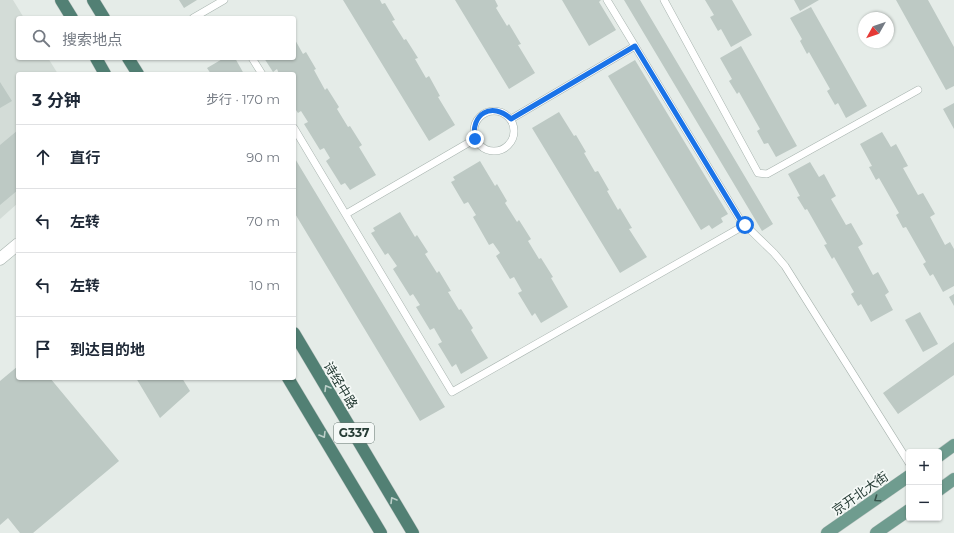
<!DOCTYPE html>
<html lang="zh">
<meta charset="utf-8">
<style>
:root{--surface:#fff;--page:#f6f6f7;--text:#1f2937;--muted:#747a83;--line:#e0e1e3}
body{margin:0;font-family:Montserrat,"Noto Sans SC",sans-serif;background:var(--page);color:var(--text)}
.controls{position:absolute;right:12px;bottom:12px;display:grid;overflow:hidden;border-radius:4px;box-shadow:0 1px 3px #0004}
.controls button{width:36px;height:36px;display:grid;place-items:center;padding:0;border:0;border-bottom:1px solid var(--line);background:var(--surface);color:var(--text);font:20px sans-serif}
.compass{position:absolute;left:858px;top:12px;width:36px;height:36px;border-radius:50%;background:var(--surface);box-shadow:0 1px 3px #0004;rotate:230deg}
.stop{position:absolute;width:12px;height:12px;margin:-9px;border:3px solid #1a73e8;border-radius:50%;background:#fff}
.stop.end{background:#1a73e8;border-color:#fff;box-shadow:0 1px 4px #0008}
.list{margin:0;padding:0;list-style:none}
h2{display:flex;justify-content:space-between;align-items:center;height:52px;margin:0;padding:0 16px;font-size:17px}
h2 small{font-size:13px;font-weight:400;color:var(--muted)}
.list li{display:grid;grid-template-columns:26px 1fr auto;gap:12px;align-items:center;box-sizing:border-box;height:64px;padding:0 16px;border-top:1px solid var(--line)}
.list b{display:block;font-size:15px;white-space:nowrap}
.list em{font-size:13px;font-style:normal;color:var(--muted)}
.icon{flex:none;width:22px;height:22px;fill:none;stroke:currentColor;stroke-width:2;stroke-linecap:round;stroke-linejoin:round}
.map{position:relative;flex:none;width:954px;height:533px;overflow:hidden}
.search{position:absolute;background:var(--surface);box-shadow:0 1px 3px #0004;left:16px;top:16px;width:280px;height:44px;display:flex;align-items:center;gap:10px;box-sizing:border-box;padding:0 14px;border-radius:4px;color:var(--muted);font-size:15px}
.panel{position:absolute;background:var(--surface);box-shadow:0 1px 3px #0004;left:16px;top:72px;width:280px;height:308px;border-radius:4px}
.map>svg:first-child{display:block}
.built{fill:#d3dcd7}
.building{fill:#bdc9c4}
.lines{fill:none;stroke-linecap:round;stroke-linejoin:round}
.service-casing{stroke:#a8b4af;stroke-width:8}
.minor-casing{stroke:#a8b4af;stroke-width:13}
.primary-casing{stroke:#c2c8c6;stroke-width:13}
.trunk-casing{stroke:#c2c8c6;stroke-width:13}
.service{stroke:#fff;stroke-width:7}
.minor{stroke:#fff;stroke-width:12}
.primary{stroke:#6f9c8f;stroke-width:12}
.trunk{stroke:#528074;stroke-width:12}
.oneway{stroke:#bccfc9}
.oneway2{stroke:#38544c}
.route{stroke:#1a73e8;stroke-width:5}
.labels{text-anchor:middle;stroke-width:3.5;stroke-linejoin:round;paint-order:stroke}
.shield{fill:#f5f9f7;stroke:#64756f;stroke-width:1}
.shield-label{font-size:12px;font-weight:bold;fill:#263c35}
.street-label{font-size:13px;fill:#263c35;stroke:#f5f9f7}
</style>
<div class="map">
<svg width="954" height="533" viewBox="0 0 954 533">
<rect width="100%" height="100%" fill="#e5ece8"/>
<path class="built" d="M0,0H13L24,18H18V58H48L58,74H18V203L0,219Z"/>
<path class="building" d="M179,0H197L184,8Z
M343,0H380L382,4L385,3L395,20L392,21L404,40L406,39L418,58L415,59L426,78L429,76L440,96L438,97L455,125L429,141Z
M455,0H495L498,6L496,8L507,26L509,24L521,44L518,45L535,73L509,89Z
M562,0H601L599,2L616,30L589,46Z
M624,0H640L773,224L762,231Z
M705,0H732L752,35L731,47L721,29L718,31L710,17L714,15Z
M794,0H819L800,11Z
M896,0H928L954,47V86L946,90Z
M811,7L867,106L846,118L838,103L835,105L827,91L830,89L809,52L807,54L800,41L802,39L790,18Z
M294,38L303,54L306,52L316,69L314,70L325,90L327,88L339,107L337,109L348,127L350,126L362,145L359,147L376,175L350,190L345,183L341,185L326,161L330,158L324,148L320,150L304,124L308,122L301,111L298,113L294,107V74H279L277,69L273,72L264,58H294Z
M741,46L797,146L776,157L768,143L764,144L757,131L760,129L739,92L737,94L729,81L732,79L720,58Z
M224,58H235L244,74H211L207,68Z
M635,60L728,214L721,218L723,222L712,229L709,225L701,230L608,76Z
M0,82L12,101L0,108Z
M954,103V129L943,109Z
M559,112L574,136L576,135L586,152L584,153L595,172L598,171L609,190L607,191L618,210L620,208L632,228L629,229L647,257L620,273L532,128Z
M18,130V190L0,205V145Z
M882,132L891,147L896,144L908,166L903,168L918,195L923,193L935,214L930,217L945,245L950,242L954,249V286L943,292L933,274L930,276L923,264L926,262L906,227L903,228L896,215L899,213L879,178L876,180L869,167L872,166L860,144Z
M294,157L445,407L420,421L294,212Z
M480,161L495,186L497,184L507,201L505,203L517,222L519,220L531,239L528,241L539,259L541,258L553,277L551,278L568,307L541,323L535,313L532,316L518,293L522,291L514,277L510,279L496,256L500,253L493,243L489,245L473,217L476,215L468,202L464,204L451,182L455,180L453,177Z
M810,162L819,177L824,174L836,196L831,199L846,225L851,223L863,244L858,247L873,275L878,272L889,292L885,295L893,310L871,322L861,304L858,306L851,294L854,292L834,257L832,259L824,245L827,244L807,209L805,210L797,197L800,196L788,174Z
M400,212L415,237L417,235L428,252L425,254L437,273L439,271L451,291L448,292L459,310L461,309L473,328L471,330L488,358L461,374L456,364L452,367L438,344L442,342L434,328L430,330L416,307L420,305L413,294L410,296L393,269L397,266L388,253L385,255L371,233L375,231L373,228Z
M954,294V306L949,297Z
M920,312L938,344L923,352L905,320Z
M954,342V375L898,414L883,393Z
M18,366V378H50L119,461L33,533H20L8,518L0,525V381Z
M136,378H182L190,391L160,418Z"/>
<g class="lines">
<defs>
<path id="service" d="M607,0L741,221L774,253L785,266L909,463
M664,0L758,173L767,174L918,90
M193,18L224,0
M252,58L262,74
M474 131a20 20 0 1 1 40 0a20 20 0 1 1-40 0Z
M511,119L635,46
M294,128L452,392L745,225
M346,214L475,139"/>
<path id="minor" d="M0,259L18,244"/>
<path id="primary" d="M939,456L954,445
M939,490L954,479
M827,533L909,476
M876,533L909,510"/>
<path id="trunk" d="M61,0L72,18
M93,0L104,18
M96,58L105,74
M128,58L138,74
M294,333L413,533
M288,378L381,533"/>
</defs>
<use href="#service" class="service-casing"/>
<use href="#minor" class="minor-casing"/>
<use href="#primary" class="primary-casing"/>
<use href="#trunk" class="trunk-casing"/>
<use href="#service" class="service"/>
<use href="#minor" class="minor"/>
<use href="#primary" class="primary"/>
<use href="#trunk" class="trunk"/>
</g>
<defs><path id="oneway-chevron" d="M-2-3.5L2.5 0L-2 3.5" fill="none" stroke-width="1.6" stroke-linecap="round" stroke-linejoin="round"/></defs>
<g class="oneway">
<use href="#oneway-chevron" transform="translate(327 388) rotate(-121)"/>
<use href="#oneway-chevron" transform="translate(323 435) rotate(59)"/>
<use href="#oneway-chevron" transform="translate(393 500) rotate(-121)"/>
</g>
<use class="oneway2" href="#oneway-chevron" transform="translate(877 499) rotate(145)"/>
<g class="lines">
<path class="route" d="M475,139C470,114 492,101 511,119L635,46L741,221L745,225"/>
</g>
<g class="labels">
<rect class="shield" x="334" y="423" width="40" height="20" rx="3"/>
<g class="shield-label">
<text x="354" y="437">G337</text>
</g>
<g class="street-label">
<text transform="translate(341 385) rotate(59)" y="5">诗经中路</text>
<text transform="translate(860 493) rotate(-35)" y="5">京开北大街</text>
</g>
</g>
</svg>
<div class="controls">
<button>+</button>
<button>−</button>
</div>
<svg class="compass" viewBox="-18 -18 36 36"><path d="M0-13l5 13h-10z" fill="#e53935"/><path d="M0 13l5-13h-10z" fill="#747a83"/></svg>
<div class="stop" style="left:745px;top:225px"></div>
<div class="stop end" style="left:475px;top:139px"></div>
<div class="search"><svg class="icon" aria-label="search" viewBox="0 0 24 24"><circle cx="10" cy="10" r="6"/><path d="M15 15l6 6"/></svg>搜索地点</div>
<section class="panel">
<h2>3 分钟<small>步行 · 170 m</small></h2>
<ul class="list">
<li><svg class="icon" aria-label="ahead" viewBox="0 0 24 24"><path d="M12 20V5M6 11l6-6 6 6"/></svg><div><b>直行</b></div><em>90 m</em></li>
<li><svg class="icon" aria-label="left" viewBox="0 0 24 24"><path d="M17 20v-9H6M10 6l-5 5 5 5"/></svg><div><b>左转</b></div><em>70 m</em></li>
<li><svg class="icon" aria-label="left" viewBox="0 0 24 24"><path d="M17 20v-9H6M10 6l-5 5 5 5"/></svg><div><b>左转</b></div><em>10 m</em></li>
<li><svg class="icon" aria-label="arrive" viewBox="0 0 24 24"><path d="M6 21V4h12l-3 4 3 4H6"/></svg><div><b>到达目的地</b></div></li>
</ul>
</section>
</div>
